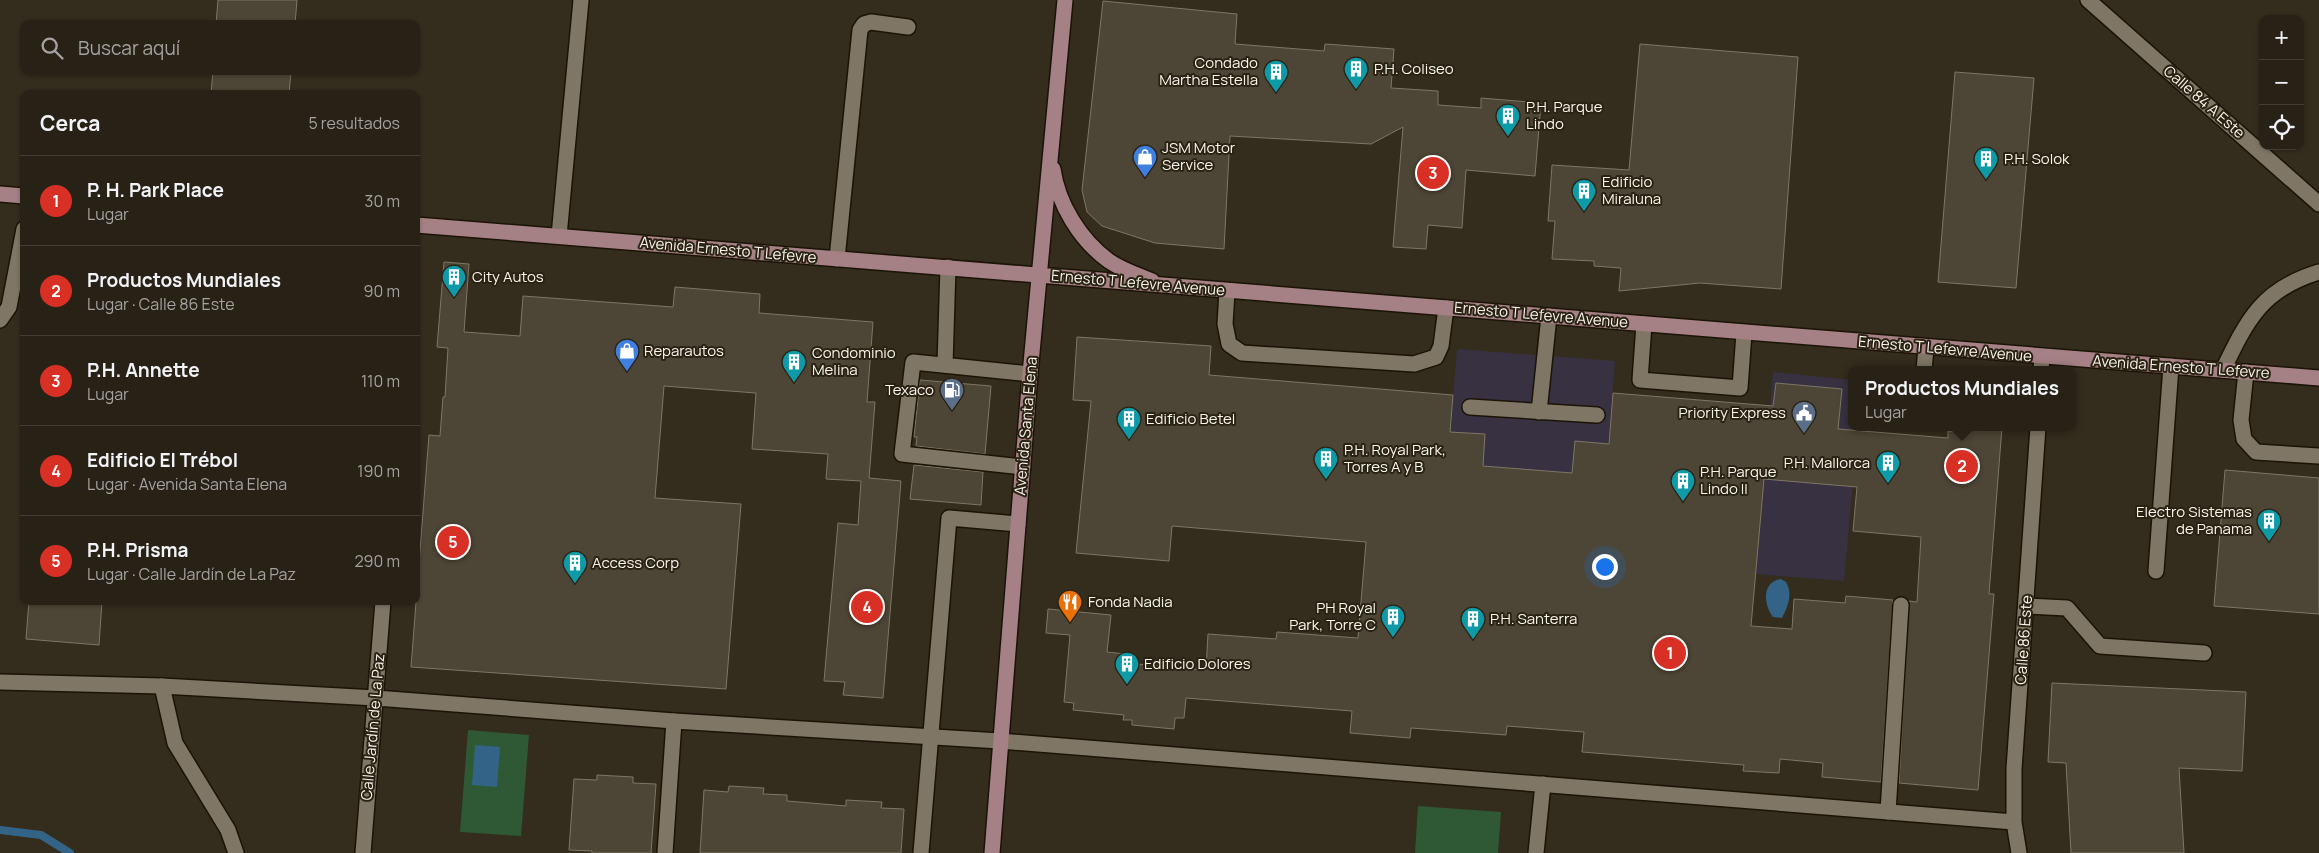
<!DOCTYPE html>
<html lang="es">
<meta charset="utf-8">
<style>
:root{--surface:#272116;--page:#332e23;--text:#f1f3f6;--muted:#a4a3a1;--line:#433e35;--accent:#d93025}
body{margin:0;font-family:Manrope,sans-serif;background:var(--page);color:var(--text)}
.controls{position:absolute;right:15px;top:15px;display:grid;overflow:hidden;border-radius:10px;box-shadow:0 1px 4px #0004}
.controls button{width:45px;height:45px;display:grid;place-items:center;padding:0;border:0;border-bottom:1px solid var(--line);background:var(--surface);color:var(--text);font:25px sans-serif}
.you{position:absolute;left:1604px;top:566px;width:18px;height:18px;margin:-12px;border:4px solid #fff;border-radius:50%;background:#1a73e8;box-shadow:0 0 0 8px #1a73e833}
.badge{display:grid;place-items:center;width:32px;height:32px;border-radius:50%;background:var(--accent);color:#fff;font-size:16px;font-weight:700}
.pin{position:absolute;translate:-50% -50%;border:2px solid #fff;box-shadow:0 1px 5px #0006}
.popup{position:absolute;left:1848px;top:366px;width:228px;height:65px;box-sizing:border-box;display:grid;place-content:center;border-radius:10px;background:var(--surface);filter:drop-shadow(0 1px 4px #0005);font-size:16px;white-space:nowrap;color:var(--muted)}
.popup b{font-size:19px;color:var(--text)}
.popup::after{content:'';position:absolute;left:50%;top:100%;margin-left:-10px;border:10px solid transparent;border-top-color:var(--surface)}
.list{margin:0;padding:0;list-style:none}
h2{display:flex;justify-content:space-between;align-items:center;height:65px;margin:0;padding:0 20px;font-size:21px}
h2 small{font-size:16px;font-weight:400;color:var(--muted)}
.list li{display:grid;grid-template-columns:32px 1fr auto;gap:15px;align-items:center;box-sizing:border-box;height:90px;padding:0 20px;border-top:1px solid var(--line)}
.list b{display:block;font-size:19px;white-space:nowrap}
.list p{margin:0;font-size:16px;white-space:nowrap;color:var(--muted)}
.list em{font-size:16px;font-style:normal;color:var(--muted)}
.icon{flex:none;width:28px;height:28px;fill:none;stroke:currentColor;stroke-width:2;stroke-linecap:round;stroke-linejoin:round}
.map{position:relative;flex:none;width:2319px;height:853px;overflow:hidden}
.search{position:absolute;background:var(--surface);box-shadow:0 1px 4px #0004;left:20px;top:20px;width:400px;height:55px;display:flex;align-items:center;gap:12px;box-sizing:border-box;padding:0 18px;border-radius:10px;color:var(--muted);font-size:19px}
.panel{position:absolute;background:var(--surface);box-shadow:0 1px 4px #0004;left:20px;top:90px;width:400px;height:515px;border-radius:10px}
.map>svg:first-child{display:block}
.commercial{fill:#383142}
.green{fill:#2e5934}
.water{fill:#336487}
.lines{fill:none;stroke-linecap:round;stroke-linejoin:round}
.stream{stroke:#336487;stroke-width:8}
.building{fill:#4d4535;stroke:#7f7765}
.lane-casing{stroke:#1b1406;stroke-width:18}
.street-casing{stroke:#1b1406;stroke-width:18}
.secondary-casing{stroke:#1b1406;stroke-width:18}
.lane{stroke:#7f7665;stroke-width:15}
.street{stroke:#7f7665;stroke-width:15}
.secondary{stroke:#a58085;stroke-width:15}
.labels{text-anchor:middle;stroke-width:4;stroke-linejoin:round;paint-order:stroke}
.poi-label{font-size:15px;fill:#f9f5eb;stroke:#2a2213;text-anchor:start}
.street-label{font-size:15px;fill:#f9f5eb;stroke:#2a2213}
</style>
<div class="map">
<svg width="2319" height="853" viewBox="0 0 2319 853">
<rect width="100%" height="100%" fill="#342c1d"/>
<path class="commercial" d="M1457,349L1615,361L1599,561L1440,548Z
M1773,372L1852,380V427H1858L1844,581L1756,574Z"/>
<path class="green" d="M468,730L529,735L521,836L460,832Z
M1418,806L1501,812L1498,853H1415Z"/>
<path class="water" d="M1781,579L1786,582C1793,594 1788,606 1782,618L1773,617C1763,604 1762,581 1781,579Z
M475,745L500,747L497,787L472,785Z"/>
<g class="lines">
<path class="stream" d="M0,830L41,835L70,853"/>
</g>
<path class="building" d="M218,0H297L295,24H216Z
M1103,1L1237,14L1235,44L1324,51L1325,44L1394,49L1391,88L1438,91V105L1481,108V98L1541,103L1535,176L1466,170L1462,228L1428,225L1426,249L1393,247L1403,127L1371,144L1230,136L1224,249L1155,243L1102,226L1087,212L1082,190Z
M1640,44L1798,57L1781,289L1700,283L1619,291L1621,268L1594,266V261L1552,259L1555,221H1548L1552,165L1629,170Z
M213,71H291L289,94H211Z
M1955,72L2034,78L2016,288L1938,282Z
M444,262L469,264L464,332L520,336L523,296L673,307L675,287L760,294L759,313L873,322L867,402H875L869,478L901,481L883,698L843,695L845,682L824,681L838,523L858,525L861,481L826,479L828,454L752,449L756,393L664,386L655,498L741,504L726,689L411,667L429,435L440,436L443,397H445L448,348L437,347Z
M1077,337L1211,346L1209,375L1453,395L1450,432L1485,434L1483,466L1572,473L1575,441L1609,444L1613,393L1773,406L1776,383L1842,389L1838,429L1948,438V431L1970,432V427H2002L1989,594H1994L1978,790L1899,783L1909,601L1917,602L1921,537L1853,531L1857,487L1764,479L1751,626L1792,629L1794,599L1845,603L1846,596L1893,600L1881,782L1822,777L1823,763L1780,759L1779,773L1743,771L1744,765L1582,752L1584,732L1507,726L1506,735L1411,728L1410,738L1350,733L1352,711L1186,698L1184,718H1175L1174,729L1132,725V720H1123L1124,715L1073,710L1074,703L1064,702L1070,635L1046,633L1048,609L1111,615L1107,652L1126,654L1125,663L1206,670L1208,634L1276,639L1277,632L1358,638L1366,542L1172,526L1169,561L1076,553L1091,401L1073,400Z
M920,380L991,386L985,454L916,446L917,437H914Z
M914,465L983,472L981,505L910,499Z
M2225,470L2319,478V614L2214,606Z
M29,601H102L99,645L26,639Z
M2052,683L2246,692L2242,771L2179,768L2184,853H2071L2066,763L2048,762Z
M597,775L633,777V783L656,784L651,853H592V851L569,850L574,779L597,780Z
M729,786L764,788L763,794L787,795V801L846,806V800L882,802L881,808L904,809L901,853H700L704,790L728,792Z"/>
<g class="lines">
<defs>
<path id="lane" d="M559,236L581,0
M837,259L860,30L864,24L871,22L908,27
M1227,291L1225,324L1229,344L1242,353L1414,364L1436,357L1441,346L1446,308
M0,320L9,307L24,229
M1644,324L1640,380L1740,388L1744,333
M945,365L948,267
M1924,370L1926,348
M2223,370C2247,320 2262,289 2319,272
M2246,372L2241,420L2244,439L2256,452L2319,456
M1470,407L1597,415
M1539,412L1549,316
M1023,467L902,454L913,362L1030,374
M2156,571L2171,366
M2026,606L2067,608L2100,646L2204,653
M162,686L175,743L228,830L236,853
M1888,812L1901,605
M665,853L674,721
M921,853L949,518L1018,524
M1536,853L1543,784"/>
<path id="street" d="M2088,0L2319,204
M2041,370L2042,357
M0,682L162,686L376,698L674,721L1000,741L2014,822
M363,853L383,601
M2019,853L2014,822V769L2038,427"/>
<path id="secondary" d="M1053,169C1058,204 1080,240 1109,261C1122,270 1138,275 1152,281
M0,194L24,196
M416,225L2319,378
M992,853L1030,374L1065,0"/>
</defs>
<use href="#lane" class="lane-casing"/>
<use href="#street" class="street-casing"/>
<use href="#secondary" class="secondary-casing"/>
<use href="#lane" class="lane"/>
<use href="#street" class="street"/>
<use href="#secondary" class="secondary"/>
</g>
<defs>
<symbol id="building-pin" viewBox="-11 -11 22 30"><path d="M0 17L-7.5 6A9.5 9.5 0 1 1 7.5 6Z" fill="#0f9aa8" stroke="#2a2213"/><path d="M-4-6H4V6H1V3H-1V6H-4ZM-2.5-4.3h1.7v1.8h-1.7ZM.8-4.3h1.7v1.8H.8ZM-2.5-1h1.7V.8h-1.7ZM.8-1h1.7V.8H.8Z" fill="#fff"/></symbol>
<symbol id="shop-pin" viewBox="-11 -11 22 30"><path d="M0 17L-7.5 6A9.5 9.5 0 1 1 7.5 6Z" fill="#3f7fe0" stroke="#2a2213"/><path d="M-5-2.5h2.3a2.7 3.5 0 0 1 5.4 0H5L5.5 6h-11ZM-1.5-2.5h3a1.5 2.3 0 0 0-3 0Z" fill="#fff"/></symbol>
<symbol id="fuel-pin" viewBox="-11 -11 22 30"><path d="M0 17L-7.5 6A9.5 9.5 0 1 1 7.5 6Z" fill="#5c6f8a" stroke="#2a2213"/><path d="M-5.5-6h7V0h2V4h1.3V-2.5L3-4.5l.8-.8L6-3V5H2.5V1h-1V6h-7ZM-4.2-4.7v3.2H.2V-4.7Z" fill="#fff"/></symbol>
<symbol id="civic-pin" viewBox="-11 -11 22 30"><path d="M0 17L-7.5 6A9.5 9.5 0 1 1 7.5 6Z" fill="#5c6f8a" stroke="#2a2213"/><path d="M-.6-6.5H3V-4.5H.6V-3L4-1V1h2V6H-6V1h2V-1L-.6-3ZM-1.2 2.5V6h2.4V2.5Z" fill="#fff"/></symbol>
<symbol id="restaurant-pin" viewBox="-11 -11 22 30"><path d="M0 17L-7.5 6A9.5 9.5 0 1 1 7.5 6Z" fill="#e8710a" stroke="#2a2213"/><path d="M-5-6h1v4h1v-4h1v4h1v-4h1v5L-1.5 .5V6h-2V.5L-5-1ZM5-6V6H3V1.5H1.5Q1.5-4 5-6Z" fill="#fff"/></symbol>
</defs>
<g fill-rule="evenodd">
<use href="#building-pin" x="1342" y="55" width="28" height="38"/>
<use href="#building-pin" x="1262" y="58" width="28" height="38"/>
<use href="#building-pin" x="1494" y="102" width="28" height="38"/>
<use href="#shop-pin" x="1131" y="143" width="28" height="38"/>
<use href="#building-pin" x="1972" y="145" width="28" height="38"/>
<use href="#building-pin" x="1570" y="177" width="28" height="38"/>
<use href="#building-pin" x="440" y="263" width="28" height="38"/>
<use href="#shop-pin" x="613" y="337" width="28" height="38"/>
<use href="#building-pin" x="780" y="348" width="28" height="38"/>
<use href="#fuel-pin" x="938" y="376" width="28" height="38"/>
<use href="#civic-pin" x="1790" y="399" width="28" height="38"/>
<use href="#building-pin" x="1115" y="405" width="28" height="38"/>
<use href="#building-pin" x="1312" y="445" width="28" height="38"/>
<use href="#building-pin" x="1874" y="449" width="28" height="38"/>
<use href="#building-pin" x="1669" y="467" width="28" height="38"/>
<use href="#building-pin" x="2255" y="507" width="28" height="38"/>
<use href="#building-pin" x="561" y="549" width="28" height="38"/>
<use href="#restaurant-pin" x="1056" y="588" width="28" height="38"/>
<use href="#building-pin" x="1379" y="603" width="28" height="38"/>
<use href="#building-pin" x="1459" y="605" width="28" height="38"/>
<use href="#building-pin" x="1113" y="650" width="28" height="38"/>
</g>
<g class="labels">
<g class="poi-label">
<text x="1258" y="68" text-anchor="end">Condado<tspan x="1258" dy="17">Martha Estella</tspan></text>
<text x="1374" y="74">P.H. Coliseo</text>
<text x="1526" y="112">P.H. Parque<tspan x="1526" dy="17">Lindo</tspan></text>
<text x="1162" y="153">JSM Motor<tspan x="1162" dy="17">Service</tspan></text>
<text x="2004" y="164">P.H. Solok</text>
<text x="1602" y="187">Edificio<tspan x="1602" dy="17">Miraluna</tspan></text>
<text x="472" y="282">City Autos</text>
<text x="644" y="356">Reparautos</text>
<text x="812" y="358">Condominio<tspan x="812" dy="17">Melina</tspan></text>
<text x="934" y="395" text-anchor="end">Texaco</text>
<text x="1786" y="418" text-anchor="end">Priority Express</text>
<text x="1146" y="424">Edificio Betel</text>
<text x="1344" y="455">P.H. Royal Park,<tspan x="1344" dy="17">Torres A y B</tspan></text>
<text x="1870" y="468" text-anchor="end">P.H. Mallorca</text>
<text x="1700" y="477">P.H. Parque<tspan x="1700" dy="17">Lindo II</tspan></text>
<text x="2252" y="517" text-anchor="end">Electro Sistemas<tspan x="2252" dy="17">de Panama</tspan></text>
<text x="592" y="568">Access Corp</text>
<text x="1088" y="607">Fonda Nadia</text>
<text x="1376" y="613" text-anchor="end">PH Royal<tspan x="1376" dy="17">Park, Torre C</tspan></text>
<text x="1490" y="624">P.H. Santerra</text>
<text x="1144" y="669">Edificio Dolores</text>
</g>
<g class="street-label">
<text transform="translate(2204 102) rotate(41)" y="5">Calle 84 A Este</text>
<text transform="translate(728 250) rotate(5)" y="5">Avenida Ernesto T Lefevre</text>
<text transform="translate(1138 283) rotate(5)" y="5">Ernesto T Lefevre Avenue</text>
<text transform="translate(1541 315) rotate(5)" y="5">Ernesto T Lefevre Avenue</text>
<text transform="translate(1945 349) rotate(5)" y="5">Ernesto T Lefevre Avenue</text>
<text transform="translate(2181 367) rotate(4)" y="5">Avenida Ernesto T Lefevre</text>
<text transform="translate(1026 426) rotate(-85)" y="5">Avenida Santa Elena</text>
<text transform="translate(2024 640) rotate(-86)" y="5">Calle 86 Este</text>
<text transform="translate(373 727) rotate(-85)" y="5">Calle Jardín de La Paz</text>
</g>
</g>
</svg>
<div class="controls">
<button>+</button>
<button>−</button>
<button><svg class="icon" aria-label="locate" viewBox="0 0 24 24"><circle cx="12" cy="12" r="6"/><path d="M12 2v4M12 18v4M2 12h4M18 12h4"/></svg></button>
</div>
<div class="you"></div>
<div class="pin badge" style="left:1670px;top:653px">1</div>
<div class="pin badge" style="left:1962px;top:466px">2</div>
<div class="popup"><b>Productos Mundiales</b>Lugar</div>
<div class="pin badge" style="left:1433px;top:173px">3</div>
<div class="pin badge" style="left:867px;top:607px">4</div>
<div class="pin badge" style="left:453px;top:542px">5</div>
<div class="search"><svg class="icon" aria-label="search" viewBox="0 0 24 24"><circle cx="10" cy="10" r="6"/><path d="M15 15l6 6"/></svg>Buscar aquí</div>
<section class="panel">
<h2>Cerca<small>5 resultados</small></h2>
<ul class="list">
<li><span class="badge">1</span><div><b>P. H. Park Place</b><p>Lugar</p></div><em>30 m</em></li>
<li><span class="badge">2</span><div><b>Productos Mundiales</b><p>Lugar · Calle 86 Este</p></div><em>90 m</em></li>
<li><span class="badge">3</span><div><b>P.H. Annette</b><p>Lugar</p></div><em>110 m</em></li>
<li><span class="badge">4</span><div><b>Edificio El Trébol</b><p>Lugar · Avenida Santa Elena</p></div><em>190 m</em></li>
<li><span class="badge">5</span><div><b>P.H. Prisma</b><p>Lugar · Calle Jardín de La Paz</p></div><em>290 m</em></li>
</ul>
</section>
</div>
